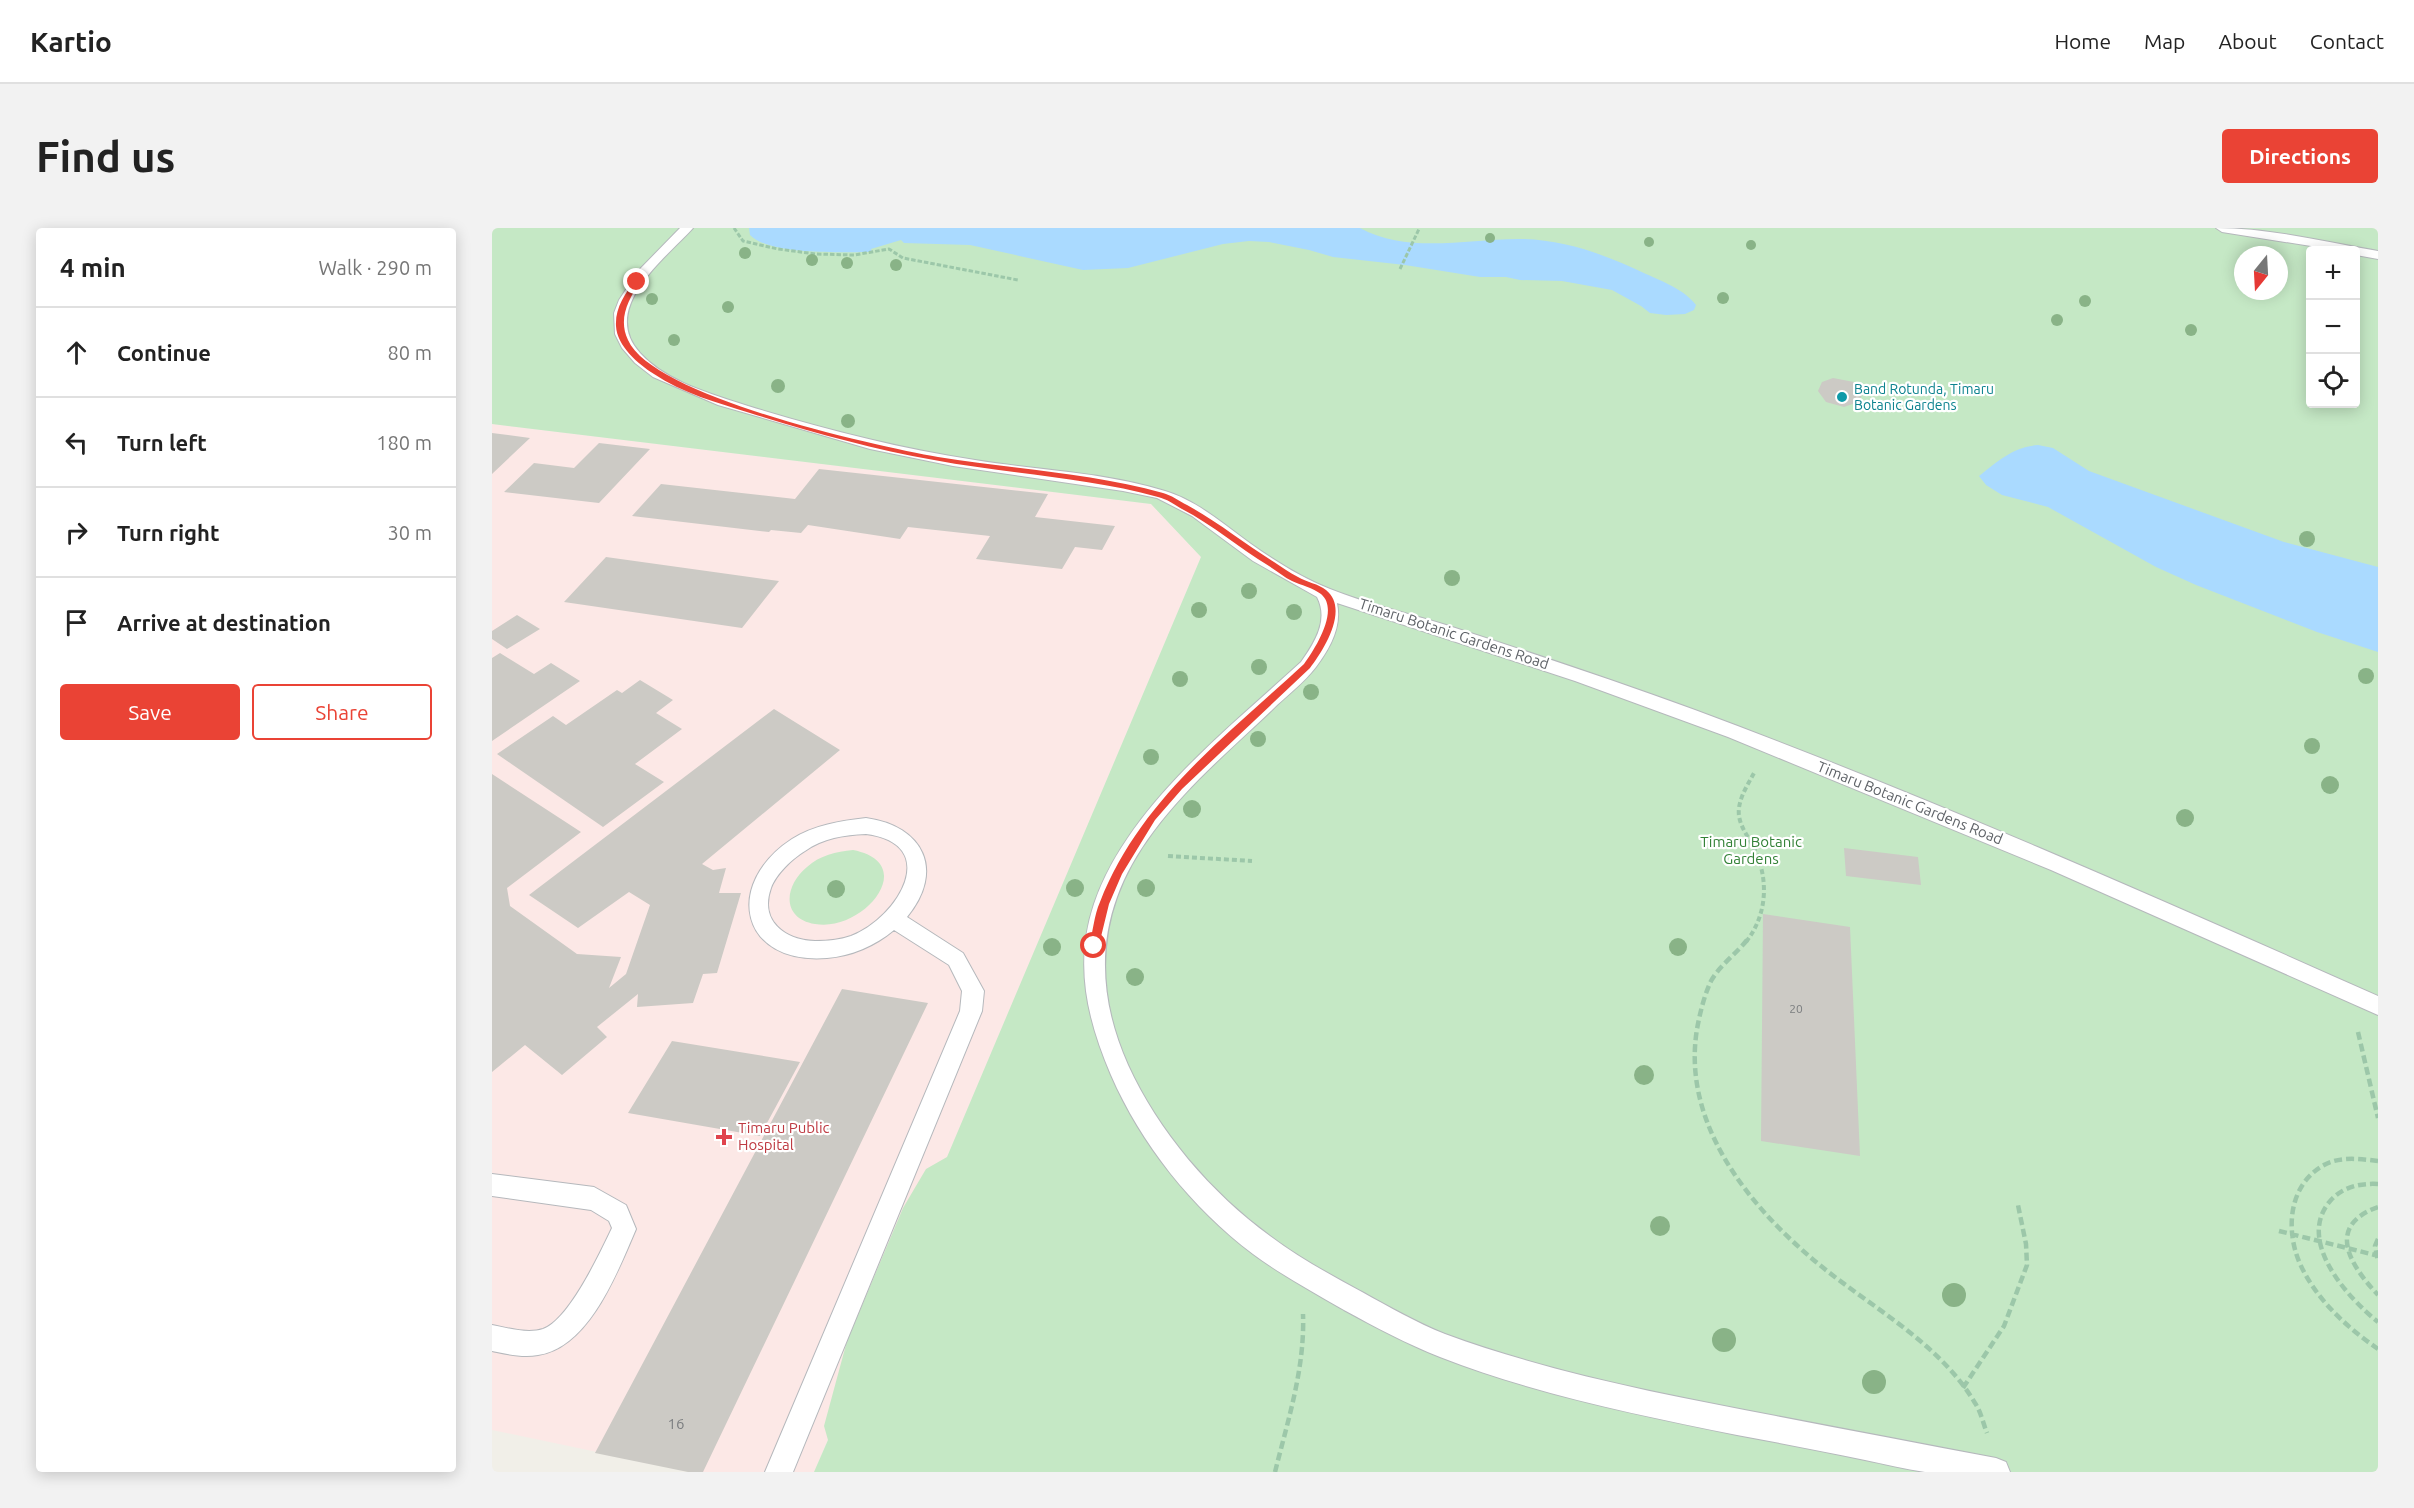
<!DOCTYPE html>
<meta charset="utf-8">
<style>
:root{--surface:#fff;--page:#f2f2f2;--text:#222;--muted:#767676;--line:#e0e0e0;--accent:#ea4335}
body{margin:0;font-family:Ubuntu,sans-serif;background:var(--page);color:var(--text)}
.controls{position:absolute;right:18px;top:18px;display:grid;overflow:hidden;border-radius:6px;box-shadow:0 3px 15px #0003}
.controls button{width:54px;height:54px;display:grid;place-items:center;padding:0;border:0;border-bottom:2px solid var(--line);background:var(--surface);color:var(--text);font:30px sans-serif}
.compass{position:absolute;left:1742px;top:18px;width:54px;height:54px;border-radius:50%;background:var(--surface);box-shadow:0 3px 15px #0003;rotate:198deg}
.stop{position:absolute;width:18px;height:18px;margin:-14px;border:4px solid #ea4335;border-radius:50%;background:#fff}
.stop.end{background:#ea4335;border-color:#fff;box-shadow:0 2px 6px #0008}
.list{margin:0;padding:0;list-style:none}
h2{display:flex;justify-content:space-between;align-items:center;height:78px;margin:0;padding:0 24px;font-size:26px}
h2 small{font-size:20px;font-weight:400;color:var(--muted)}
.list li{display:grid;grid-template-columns:39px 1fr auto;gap:18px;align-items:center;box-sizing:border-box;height:90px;padding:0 24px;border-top:2px solid var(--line)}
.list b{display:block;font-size:22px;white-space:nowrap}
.list em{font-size:20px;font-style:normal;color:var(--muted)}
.actions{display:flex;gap:12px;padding:18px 24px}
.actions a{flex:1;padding:14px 0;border:2px solid var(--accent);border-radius:6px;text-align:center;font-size:21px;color:var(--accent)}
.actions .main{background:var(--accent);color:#fff}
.icon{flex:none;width:33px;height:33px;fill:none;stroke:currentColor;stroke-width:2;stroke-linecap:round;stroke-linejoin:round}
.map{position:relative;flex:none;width:1886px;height:1244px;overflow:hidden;border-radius:6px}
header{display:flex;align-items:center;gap:36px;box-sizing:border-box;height:84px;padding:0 30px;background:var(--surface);border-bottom:2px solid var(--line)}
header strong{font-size:28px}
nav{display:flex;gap:33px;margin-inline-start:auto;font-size:21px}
.intro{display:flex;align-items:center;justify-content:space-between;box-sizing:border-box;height:144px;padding:0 36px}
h1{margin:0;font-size:42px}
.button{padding:15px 27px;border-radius:6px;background:var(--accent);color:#fff;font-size:21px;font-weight:700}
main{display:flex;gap:36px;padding:0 36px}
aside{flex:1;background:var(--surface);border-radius:6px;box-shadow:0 3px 15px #0003}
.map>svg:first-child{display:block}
.medical{fill:#fce8e6}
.green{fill:#c5e8c5;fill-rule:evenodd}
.water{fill:#aadaff}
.building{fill:#cccac5}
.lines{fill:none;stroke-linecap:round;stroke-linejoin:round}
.lane-casing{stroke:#b5b8bc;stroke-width:2}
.path-far2{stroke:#9cc7a9;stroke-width:3;stroke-dasharray:4.5 2;stroke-linecap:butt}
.path-far1{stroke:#9cc7a9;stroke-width:4;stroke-dasharray:5 3;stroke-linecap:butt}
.path{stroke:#9cc7a9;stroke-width:4.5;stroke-dasharray:8 4;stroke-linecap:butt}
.lane{fill:#fff;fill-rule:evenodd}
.tree{fill:#89b387}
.route{fill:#ea4335}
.culture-dot{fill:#0f9aa8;stroke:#fff;stroke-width:2}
.health-dot{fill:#e0444e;stroke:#fff;stroke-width:2}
.labels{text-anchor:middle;stroke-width:4.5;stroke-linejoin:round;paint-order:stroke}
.number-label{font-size:12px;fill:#7a7d7f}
.far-culture-label{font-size:14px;fill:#0d838f;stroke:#fff;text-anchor:start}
.street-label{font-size:15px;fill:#5f6368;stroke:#fff}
.park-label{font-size:15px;fill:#348238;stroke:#fff}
.health-label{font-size:15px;fill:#be3a42;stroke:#fff;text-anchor:start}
.near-number-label{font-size:15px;fill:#7a7d7f}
</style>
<header>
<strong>Kartio</strong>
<nav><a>Home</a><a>Map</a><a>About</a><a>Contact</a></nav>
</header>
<div class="intro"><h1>Find us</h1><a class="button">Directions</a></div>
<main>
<aside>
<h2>4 min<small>Walk · 290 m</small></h2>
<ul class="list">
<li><svg class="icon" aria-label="ahead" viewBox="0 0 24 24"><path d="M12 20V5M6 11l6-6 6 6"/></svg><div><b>Continue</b></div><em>80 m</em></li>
<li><svg class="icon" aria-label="left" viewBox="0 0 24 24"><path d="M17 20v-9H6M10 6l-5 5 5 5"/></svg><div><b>Turn left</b></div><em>180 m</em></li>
<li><svg class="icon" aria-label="right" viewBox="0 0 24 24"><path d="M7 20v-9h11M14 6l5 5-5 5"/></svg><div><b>Turn right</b></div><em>30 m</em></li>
<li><svg class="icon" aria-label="arrive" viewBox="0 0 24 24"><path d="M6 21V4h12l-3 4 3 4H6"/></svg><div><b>Arrive at destination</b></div></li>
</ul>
<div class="actions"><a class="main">Save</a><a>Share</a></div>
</aside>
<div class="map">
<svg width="1886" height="1244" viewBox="0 0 1886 1244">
<rect width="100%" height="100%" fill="#f1efe8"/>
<path class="medical" d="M0,196L659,276L709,329L322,1244H200L0,1202Z"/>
<path class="green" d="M0,0H1886V1244H322L336,1212L332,1198L355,1113L411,980L434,941L455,929L709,329L659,276L0,196ZM1818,22H1864V176H1818ZM1751,27H1787V63H1751Z
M361,622C429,635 371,705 323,696C289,690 292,658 315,639C328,627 344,624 361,622Z"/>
<path class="water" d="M257,0H868C918,27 977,10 1031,11C1074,12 1114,27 1154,46C1170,53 1193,62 1204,77L1202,82L1193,86L1174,87L1158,85L1149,78L1120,62L1070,53L1028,52L1014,49H988L913,37L841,29L817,22L777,14L757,13L731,16L636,40L591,42L478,17L412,15L409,12L379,21L380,24C351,24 279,28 258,7Z
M1546,217L1561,220L1597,243L1792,314L1886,339V424L1825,404L1704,357L1664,339L1556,279L1510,267L1494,257L1487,248C1506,233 1521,219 1546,217Z"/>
<path class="building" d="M1341,150L1362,154L1372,164L1366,174L1352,179L1334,174L1326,163L1330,154Z
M0,205L38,210L0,246Z
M107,215L158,221L107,275L12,264L42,235L82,240Z
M327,241L556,266L543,289L623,298L610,322L583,319L570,341L484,331L498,308L416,299L408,311L316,297L309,305L279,302L277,304L140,288L169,256L303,271Z
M114,329L287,353L250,400L72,374Z
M25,387L48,401L15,421L0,411V403Z
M8,425L42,446L59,435L88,453L0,513V430Z
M148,452L181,472L164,485L190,501L143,536L172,554L111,599L5,526L61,488L74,497L125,462L130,465Z
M282,481L348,522L210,636L221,642L234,640L227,665H249L225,745L211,746L201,775L145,779L146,766L105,799L115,809L70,847L33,817L0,844V546L89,604L15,660L18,678L85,726L129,729L117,760L134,746L158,677L137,664L86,700L37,667Z
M1352,620L1426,629L1429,657L1354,648Z
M1271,686L1358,699L1368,928L1269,913Z
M350,761L436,775L211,1244H196L103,1225Z
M180,813L308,834L268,908L136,885Z"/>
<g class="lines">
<defs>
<path id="lane" d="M188,0H201C173,31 107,80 148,125C174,154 220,166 256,178C331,201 405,220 483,232C544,242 613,244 673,263C706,273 731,296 759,316C783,333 810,350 838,361C875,376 915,385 954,397C1037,424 1121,452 1203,482C1435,568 1661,668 1886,768V787L1559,642L1236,509L1083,453L845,375C850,399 838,420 824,439C812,455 794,468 780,482C739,521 695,558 661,604C606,677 599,754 636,837C666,903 719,965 778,1008C807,1030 839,1047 870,1064C897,1079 925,1095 953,1106C1059,1145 1173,1167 1284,1188C1357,1202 1430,1216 1504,1230L1514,1234L1518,1244C1490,1244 1460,1244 1433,1244C1413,1241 1393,1236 1373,1232C1330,1223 1288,1215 1245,1207C1146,1187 1043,1166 948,1129C915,1116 883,1099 852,1082C821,1064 789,1047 761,1026C700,980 649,916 619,847C595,791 582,736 602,676C635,579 735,502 809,434C823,414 837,392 825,369L761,333L700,288L665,270L631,263L461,238L378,221L226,177L161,149L143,135L130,120L123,106L122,85L127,72L147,42Z
M1724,0C1778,0 1833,14 1886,23V31L1864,27V22H1844L1730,4Z
M374,590C432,598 453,643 415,689L471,725L492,763L490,783L301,1244H273L468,783L470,763L457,737L402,702C383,718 359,728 335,730C248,737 231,656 300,611C322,597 348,593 374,590ZM374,606C450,616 407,689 359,708C348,712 335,713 323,713C293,712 267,693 279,660C284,646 300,631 313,623C331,610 352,607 374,606Z
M0,946L102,959L134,977L144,1001C126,1043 97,1120 46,1127C31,1130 15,1126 0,1123V1097C16,1100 35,1106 51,1101C77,1092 108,1025 120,1000L117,993L99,982L0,968Z"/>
</defs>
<use href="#lane" class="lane-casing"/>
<path class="path-far2" d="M242,0L251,13L286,21L324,26L362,27L397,21L411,30L526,52
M908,41L927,1"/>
<path class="path-far1" d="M676,628L760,633
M1254,714C1275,687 1277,653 1263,622C1258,611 1249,601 1247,588C1245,573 1255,558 1262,545"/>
<path class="path" d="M1255,712C1244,726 1228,737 1219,753C1212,768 1208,785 1205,801C1190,892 1252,972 1317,1028C1372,1076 1445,1111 1483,1175C1489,1184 1491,1195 1495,1205
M1866,804L1886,890
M1886,933C1869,931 1848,928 1832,937C1794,958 1793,1008 1811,1042C1828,1075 1856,1100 1886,1121
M1886,956C1868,955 1851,959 1839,972C1803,1012 1855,1069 1886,1094
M1886,979C1833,998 1858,1037 1886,1067
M1787,1003L1883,1027
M1886,1011L1883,1018L1886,1034
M1471,1160L1512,1098L1535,1037L1534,1016L1526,977
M783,1244C796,1192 813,1140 811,1086"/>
<use href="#lane" class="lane"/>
</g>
<g class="tree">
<circle cx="998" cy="10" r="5"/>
<circle cx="1157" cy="14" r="5"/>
<circle cx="1259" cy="17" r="5"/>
<circle cx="253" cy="25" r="6"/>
<circle cx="320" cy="32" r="6"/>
<circle cx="355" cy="35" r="6"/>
<circle cx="404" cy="37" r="6"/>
<circle cx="1231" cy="70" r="6"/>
<circle cx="160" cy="71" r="6"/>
<circle cx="1593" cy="73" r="6"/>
<circle cx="236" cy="79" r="6"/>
<circle cx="1565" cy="92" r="6"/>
<circle cx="1699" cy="102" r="6"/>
<circle cx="182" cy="112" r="6"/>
<circle cx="286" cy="158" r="7"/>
<circle cx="356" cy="193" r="7"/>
<circle cx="1815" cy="311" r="8"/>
<circle cx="960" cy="350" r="8"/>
<circle cx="757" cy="363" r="8"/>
<circle cx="707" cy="382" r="8"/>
<circle cx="802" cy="384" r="8"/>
<circle cx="767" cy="439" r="8"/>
<circle cx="1874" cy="448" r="8"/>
<circle cx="688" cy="451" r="8"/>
<circle cx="819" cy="464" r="8"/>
<circle cx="766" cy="511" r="8"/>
<circle cx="1820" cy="518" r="8"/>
<circle cx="659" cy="529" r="8"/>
<circle cx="1838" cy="557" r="9"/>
<circle cx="700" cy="581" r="9"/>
<circle cx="1693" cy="590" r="9"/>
<circle cx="583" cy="660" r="9"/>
<circle cx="654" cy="660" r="9"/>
<circle cx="344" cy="661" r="9"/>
<circle cx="560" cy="719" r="9"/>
<circle cx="1186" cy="719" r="9"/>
<circle cx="643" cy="749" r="9"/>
<circle cx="1152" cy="847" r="10"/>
<circle cx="1168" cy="998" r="10"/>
<circle cx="1462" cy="1067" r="12"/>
<circle cx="1232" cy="1112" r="12"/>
<circle cx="1382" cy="1154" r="12"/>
</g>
<path class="route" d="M143,52L148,54C136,72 126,91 136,112C161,169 384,218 446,229C520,241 598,245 671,265C679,267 687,273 695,277C726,294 753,316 782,334C790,339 798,345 806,349C814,354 827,356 834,362C858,381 831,423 818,440L690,561L663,592L630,646L617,676L606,721H599L597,718C601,704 602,687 608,674C647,573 735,507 812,436C823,421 848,382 829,366C821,360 809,357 800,353C792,349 785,343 777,338C747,320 721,297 690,281C683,277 675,271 666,269C594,249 516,246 442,232C380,221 319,204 258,185C226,175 190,165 162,146C146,136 125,118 124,98C123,80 133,66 143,52Z"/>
<circle class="culture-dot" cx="1350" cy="169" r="6"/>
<path class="health-dot" d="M229 900h6v6h6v6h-6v6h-6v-6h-6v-6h6z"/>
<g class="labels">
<g class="number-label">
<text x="1304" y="785">20</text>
</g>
<g class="far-culture-label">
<text x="1362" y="166">Band Rotunda, Timaru<tspan x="1362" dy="16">Botanic Gardens</tspan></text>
</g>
<g class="street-label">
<text transform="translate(962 406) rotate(18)" y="5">Timaru Botanic Gardens Road</text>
<text transform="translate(1418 575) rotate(22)" y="5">Timaru Botanic Gardens Road</text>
</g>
<g class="park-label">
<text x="1259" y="619">Timaru Botanic<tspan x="1259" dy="17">Gardens</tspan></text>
</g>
<g class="health-label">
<text x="246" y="905">Timaru Public<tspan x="246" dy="17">Hospital</tspan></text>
</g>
<g class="near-number-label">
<text x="184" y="1201">16</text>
</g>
</g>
</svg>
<div class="controls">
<button>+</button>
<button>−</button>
<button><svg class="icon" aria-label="locate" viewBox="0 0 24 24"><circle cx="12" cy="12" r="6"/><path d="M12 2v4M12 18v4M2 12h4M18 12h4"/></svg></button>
</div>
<svg class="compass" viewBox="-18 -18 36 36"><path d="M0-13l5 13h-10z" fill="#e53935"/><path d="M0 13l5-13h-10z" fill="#767676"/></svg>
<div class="stop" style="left:602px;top:718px"></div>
<div class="stop end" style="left:145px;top:54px"></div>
</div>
</main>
